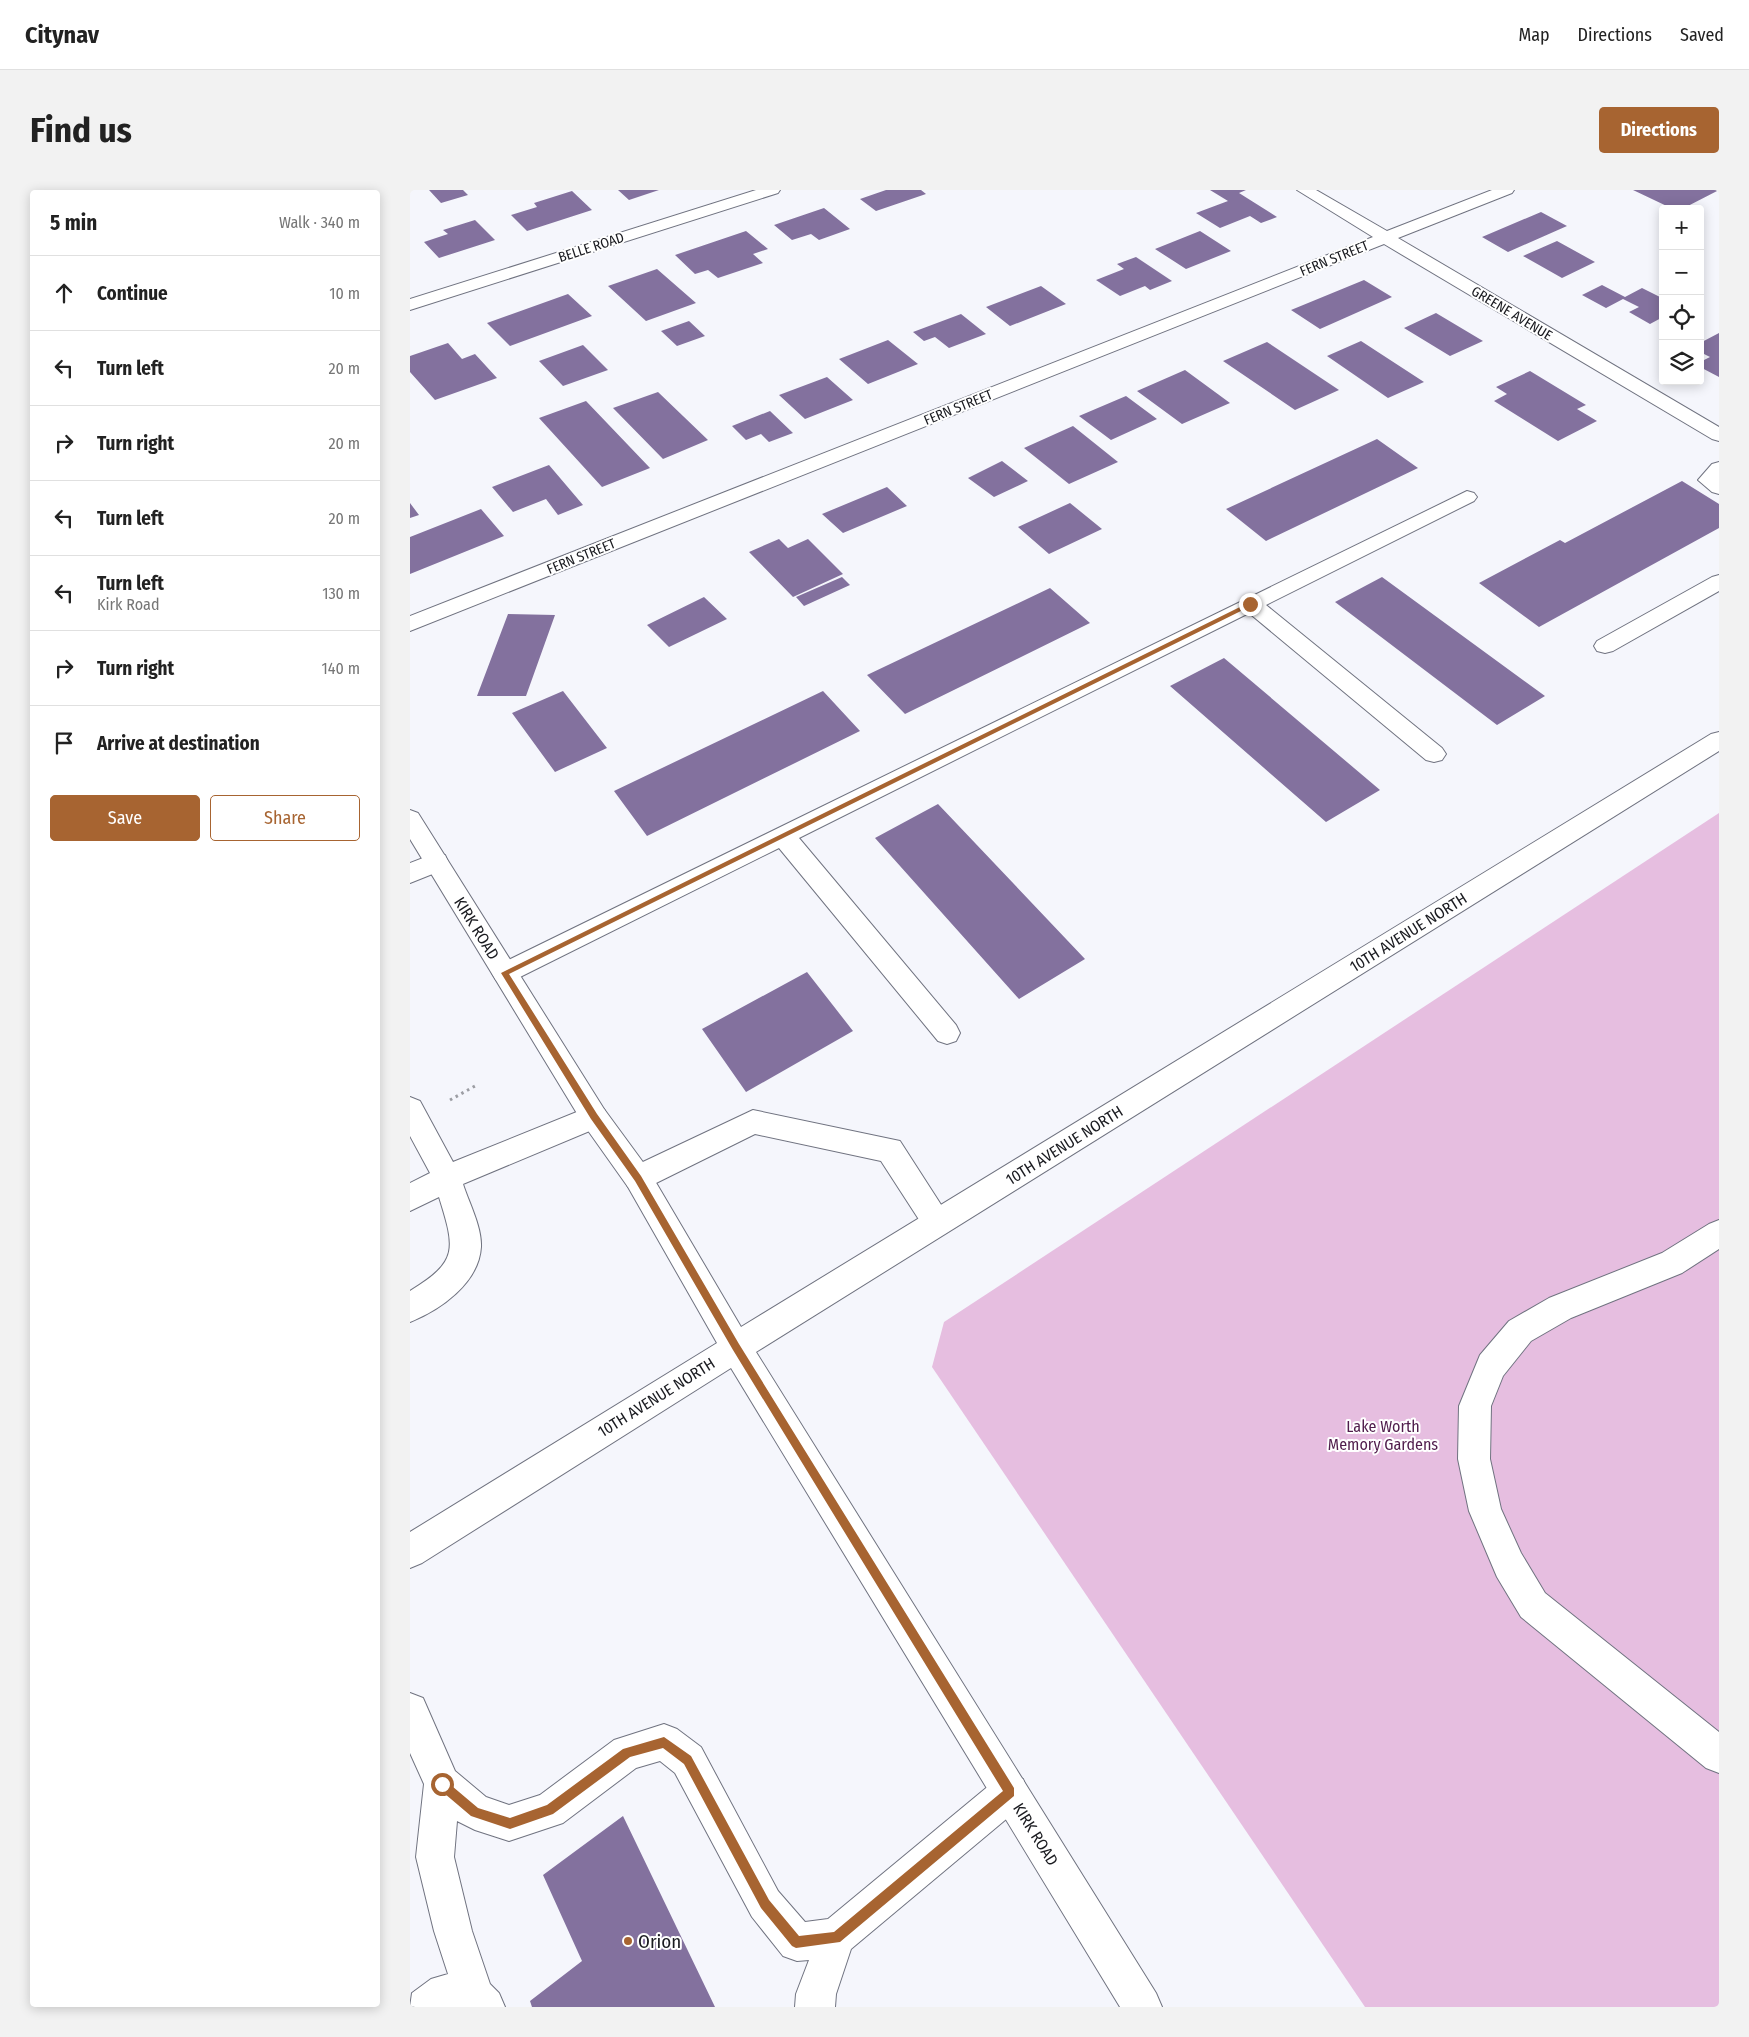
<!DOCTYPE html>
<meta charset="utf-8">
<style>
:root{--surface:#fff;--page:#f2f2f2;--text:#222;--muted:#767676;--line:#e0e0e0;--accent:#a76431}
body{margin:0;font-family:"Fira Sans Condensed",sans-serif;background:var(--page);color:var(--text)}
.controls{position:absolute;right:15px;top:15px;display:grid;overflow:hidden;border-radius:5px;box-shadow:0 2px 12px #0003}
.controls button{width:45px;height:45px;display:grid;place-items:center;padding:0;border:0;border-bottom:1px solid var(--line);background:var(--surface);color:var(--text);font:25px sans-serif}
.stop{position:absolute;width:15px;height:15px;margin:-11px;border:4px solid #a76431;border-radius:50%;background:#fff}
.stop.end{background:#a76431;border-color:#fff;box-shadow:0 1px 5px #0008}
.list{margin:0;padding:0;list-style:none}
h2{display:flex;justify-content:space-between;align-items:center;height:65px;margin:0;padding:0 20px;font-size:21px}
h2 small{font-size:16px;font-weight:400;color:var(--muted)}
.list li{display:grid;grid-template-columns:32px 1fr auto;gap:15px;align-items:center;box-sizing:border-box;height:75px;padding:0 20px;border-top:1px solid var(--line)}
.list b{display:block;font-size:19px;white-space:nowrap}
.list p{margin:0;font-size:16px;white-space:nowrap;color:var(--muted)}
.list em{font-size:16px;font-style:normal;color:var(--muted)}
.actions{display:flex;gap:10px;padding:15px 20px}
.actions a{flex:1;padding:11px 0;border:1px solid var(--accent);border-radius:5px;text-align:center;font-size:18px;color:var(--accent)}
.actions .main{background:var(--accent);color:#fff}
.icon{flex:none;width:28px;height:28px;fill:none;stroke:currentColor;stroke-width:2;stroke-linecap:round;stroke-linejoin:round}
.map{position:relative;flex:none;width:1309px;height:1817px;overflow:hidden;border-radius:5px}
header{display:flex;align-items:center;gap:30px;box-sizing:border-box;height:70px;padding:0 25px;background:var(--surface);border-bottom:1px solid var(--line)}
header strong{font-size:24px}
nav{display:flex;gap:28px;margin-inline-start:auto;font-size:18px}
.intro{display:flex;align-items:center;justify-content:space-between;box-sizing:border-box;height:120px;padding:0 30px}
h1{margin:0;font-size:35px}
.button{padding:12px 22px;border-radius:5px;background:var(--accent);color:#fff;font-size:18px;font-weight:700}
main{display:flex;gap:30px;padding:0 30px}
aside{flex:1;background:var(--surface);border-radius:5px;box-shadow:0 2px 12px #0003}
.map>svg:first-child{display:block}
.green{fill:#e6bee0}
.building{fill:#83719e}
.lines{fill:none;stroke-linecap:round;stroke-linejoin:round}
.lane-casing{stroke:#707380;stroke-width:2}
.street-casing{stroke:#707380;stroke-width:2}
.secondary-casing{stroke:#707380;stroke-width:2}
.path{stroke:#9c9da3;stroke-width:3;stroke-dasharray:2.5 4;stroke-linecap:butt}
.lane{fill:#fff;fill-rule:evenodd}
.street{fill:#fff;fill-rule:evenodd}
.secondary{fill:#fff;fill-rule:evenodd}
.route{fill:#a76431}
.poi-dot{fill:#a76431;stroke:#fff;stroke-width:2}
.labels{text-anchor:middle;stroke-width:4;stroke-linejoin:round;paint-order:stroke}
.far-street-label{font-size:14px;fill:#1a1b20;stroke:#fff}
.street-label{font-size:16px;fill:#1a1b20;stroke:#fff}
.park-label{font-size:16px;fill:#501d4c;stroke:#fff}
.near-poi-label{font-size:19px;fill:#1a1b20;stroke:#fff;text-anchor:start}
</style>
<header>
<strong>Citynav</strong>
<nav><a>Map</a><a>Directions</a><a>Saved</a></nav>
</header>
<div class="intro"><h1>Find us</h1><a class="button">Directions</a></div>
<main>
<aside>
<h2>5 min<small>Walk · 340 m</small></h2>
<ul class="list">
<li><svg class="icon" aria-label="ahead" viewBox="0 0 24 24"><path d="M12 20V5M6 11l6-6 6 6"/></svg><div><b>Continue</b></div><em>10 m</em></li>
<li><svg class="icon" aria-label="left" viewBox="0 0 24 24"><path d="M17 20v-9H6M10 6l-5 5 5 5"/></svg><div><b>Turn left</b></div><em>20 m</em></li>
<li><svg class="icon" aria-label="right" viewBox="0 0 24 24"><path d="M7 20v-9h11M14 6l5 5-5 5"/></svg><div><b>Turn right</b></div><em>20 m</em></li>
<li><svg class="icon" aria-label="left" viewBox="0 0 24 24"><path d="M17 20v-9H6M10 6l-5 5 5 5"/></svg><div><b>Turn left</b></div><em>20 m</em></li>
<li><svg class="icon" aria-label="left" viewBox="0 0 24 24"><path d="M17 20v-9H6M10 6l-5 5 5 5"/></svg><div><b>Turn left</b><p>Kirk Road</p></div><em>130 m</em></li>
<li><svg class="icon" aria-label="right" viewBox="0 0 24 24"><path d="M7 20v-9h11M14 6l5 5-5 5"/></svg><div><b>Turn right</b></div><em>140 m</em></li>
<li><svg class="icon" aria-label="arrive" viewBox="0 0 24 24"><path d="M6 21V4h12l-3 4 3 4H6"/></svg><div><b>Arrive at destination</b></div></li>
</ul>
<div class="actions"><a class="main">Save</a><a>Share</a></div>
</aside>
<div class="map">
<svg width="1309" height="1817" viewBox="0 0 1309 1817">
<rect width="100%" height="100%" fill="#f5f6fc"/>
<path class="green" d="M1309,623V1817H955L522,1177L534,1132Z"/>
<path class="building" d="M19,0H53L58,5L31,13Z
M208,0H249L219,10Z
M476,0H511L516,4L466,21L450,9Z
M800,0H836L829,3L867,27L851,33L840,26L810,38L786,23L818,11Z
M1223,0H1309L1272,19H1263Z
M162,1L182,20L117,41L101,25L127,17L124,13Z
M414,18L440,39L409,50L401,44L382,50L364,35Z
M1131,22L1157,36L1098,62L1072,47Z
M65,30L85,50L29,68L14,52L38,44L33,40Z
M336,41L358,59L343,64L353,73L308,88L298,80L285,84L265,65Z
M790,41L821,61L776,79L745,59Z
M1147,51L1185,72L1152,88L1113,66Z
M726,67L762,91L740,100L735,96L710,106L686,90L714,79L707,74Z
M247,79L286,113L236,131L198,96Z
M954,90L982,107L910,139L881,120Z
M1192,95L1215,107L1232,98L1250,107L1253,106V127L1240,134L1219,122L1229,117L1213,109L1196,118L1172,105Z
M631,96L656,114L600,136L576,117Z
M158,104L182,126L100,156L77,133Z
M1026,123L1073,151L1040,166L994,138Z
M551,124L576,144L539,158L525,147L514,151L503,142Z
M279,131L295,146L267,156L251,141Z
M1309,143V187L1290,177V172L1300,167L1290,162V153Z
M478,150L508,174L458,194L429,169Z
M951,151L1014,192L978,208L917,166Z
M857,152L929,200L885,220L813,171Z
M38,153L52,169L65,164L87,188L25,210L0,182V166Z
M173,155L198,180L153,196L129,171Z
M775,180L820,213L772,234L727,201Z
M1120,181L1176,215L1167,219L1187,231L1148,251L1084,211L1097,204L1086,197Z
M417,187L443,210L395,229L369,205Z
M248,202L298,250L253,269L203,218Z
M716,206L747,229L701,250L669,226Z
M176,211L240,278L192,297L129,228Z
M360,221L383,243L359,252L351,244L336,250L322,236Z
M663,236L708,272L659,294L614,258Z
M967,249L1008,278L856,351L816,319Z
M592,271L618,291L584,307L558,288Z
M139,275L173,315L148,325L136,309L103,322L82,297Z
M1272,291L1309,314V338L1129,437L1069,393L1150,350L1155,353Z
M477,297L497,316L433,343L412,324Z
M0,313L9,325L0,328Z
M660,313L692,339L639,364L608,337Z
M71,319L94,346L0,384V347Z
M369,349L378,358L398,349L433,384L383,407L339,362Z
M432,387L440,395L394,416L386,407Z
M972,387L1135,506L1087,535L925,412Z
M640,398L680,433L495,524L457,485Z
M294,407L317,429L259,457L237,435Z
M98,424L145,425L116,506H67Z
M814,468L970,600L916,632L760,496Z
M153,501L197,558L145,582L102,523Z
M413,501L450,541L237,646L204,601Z
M528,614L675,769L609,809L465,648Z
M397,782L443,841L336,902L292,839Z
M213,1626L305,1817H122L120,1811L172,1771L133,1685Z"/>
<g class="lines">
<defs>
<path id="lane" d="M1309,272V304L1302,302L1288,290L1302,274Z
M1057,301L1064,303L1067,307L1064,311L856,415L1032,558L1036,564L1032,570L1024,572L1016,570L839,423L389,648L546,835L550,843L546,851L537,854L528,851L369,658L104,790L95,793L86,790L82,783L86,776Z
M1309,385V401L1203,461L1195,463L1187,461L1184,456L1187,451L1302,387Z
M26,663L35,665L38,672L35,679L0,693V673Z
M0,907L10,911L43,972L184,915L194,919L198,927L194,935L53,994C59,1013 72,1037 71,1057C69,1093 30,1120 0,1132V1101C49,1071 45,1059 29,1007L0,1021V993L20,983L0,946Z
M343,920L490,951L537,1024L542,1033L537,1042L527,1046L517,1042L471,971L345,944L238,997L228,1001L218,997L214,988L218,979Z
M1309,1030V1059L1272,1083L1161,1128L1121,1151L1093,1186L1081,1216L1080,1269L1091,1319L1111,1363L1135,1403L1309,1542V1583L1296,1578L1111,1427L1087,1387L1059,1321L1048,1269L1049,1216L1070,1165L1099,1131L1139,1108L1252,1063L1299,1034Z
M0,1503L13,1508L45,1581L76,1607L99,1615L130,1605L204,1550L254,1534L267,1539L291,1557L368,1701L395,1732L418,1729L587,1589L600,1584L613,1589L618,1602L613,1615L441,1759L426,1804L425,1817H385L386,1804L399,1770L387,1771L373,1766L342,1727L265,1583L250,1571L226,1578L153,1633L99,1651L65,1640L47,1631L44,1667L62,1741L80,1794L89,1803L95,1817H0L2,1803L21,1789L38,1784L24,1741L6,1667L14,1594L0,1563Z"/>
<path id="street" d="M346,0H370L368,3L0,120V109Z
M887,0H906L977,41L1082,0H1104L1102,3L988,48L1309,237V251L1302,249L974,54L0,441V426L963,47Z"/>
<path id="secondary" d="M1309,542V561L346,1162L746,1803L752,1817H710L321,1178L12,1373L0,1378V1342L307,1153L218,997L174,935L0,649V620L8,623L194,919L238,979L331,1137L1301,544Z"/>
</defs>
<use href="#lane" class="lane-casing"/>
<use href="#street" class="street-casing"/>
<use href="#secondary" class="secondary-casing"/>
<path class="path" d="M40,910L65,896"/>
<use href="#lane" class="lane"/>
<use href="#street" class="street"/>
<use href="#secondary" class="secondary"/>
</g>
<path class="route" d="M840,412L843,415L99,784L187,924L231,986L329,1154L604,1598V1606L430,1752L386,1758L382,1756L351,1718L274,1574L253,1558L220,1567L143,1624L100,1639L61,1626L28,1598V1591H36L68,1618L100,1628L137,1615L213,1559L254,1547L281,1566L359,1710L389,1746L424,1742L593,1601L323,1160L225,991L181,929L91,783Z"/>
<circle class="poi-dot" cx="218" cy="1751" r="5"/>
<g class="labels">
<g class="far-street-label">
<text transform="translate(181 57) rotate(-18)" y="5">BELLE ROAD</text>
<text transform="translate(924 68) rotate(-22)" y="5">FERN STREET</text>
<text transform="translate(1102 123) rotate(31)" y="5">GREENE AVENUE</text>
<text transform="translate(548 217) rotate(-22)" y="5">FERN STREET</text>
<text transform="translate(171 366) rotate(-22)" y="5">FERN STREET</text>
</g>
<g class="street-label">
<text transform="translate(67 738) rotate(58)" y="6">KIRK ROAD</text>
<text transform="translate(998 742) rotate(-32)" y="6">10TH AVENUE NORTH</text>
<text transform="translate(654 955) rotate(-32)" y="6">10TH AVENUE NORTH</text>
<text transform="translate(246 1207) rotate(-32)" y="6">10TH AVENUE NORTH</text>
<text transform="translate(626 1644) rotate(58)" y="6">KIRK ROAD</text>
</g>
<g class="park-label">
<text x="973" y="1242">Lake Worth<tspan x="973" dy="18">Memory Gardens</tspan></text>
</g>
<g class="near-poi-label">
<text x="228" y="1758">Orion</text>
</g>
</g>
</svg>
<div class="controls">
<button>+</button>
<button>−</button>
<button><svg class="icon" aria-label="locate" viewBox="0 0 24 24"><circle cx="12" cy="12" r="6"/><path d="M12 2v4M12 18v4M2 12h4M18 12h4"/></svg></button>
<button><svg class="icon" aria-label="layers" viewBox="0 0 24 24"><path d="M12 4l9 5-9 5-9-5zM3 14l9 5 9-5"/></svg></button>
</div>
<div class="stop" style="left:32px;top:1594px"></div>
<div class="stop end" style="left:840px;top:414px"></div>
</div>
</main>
